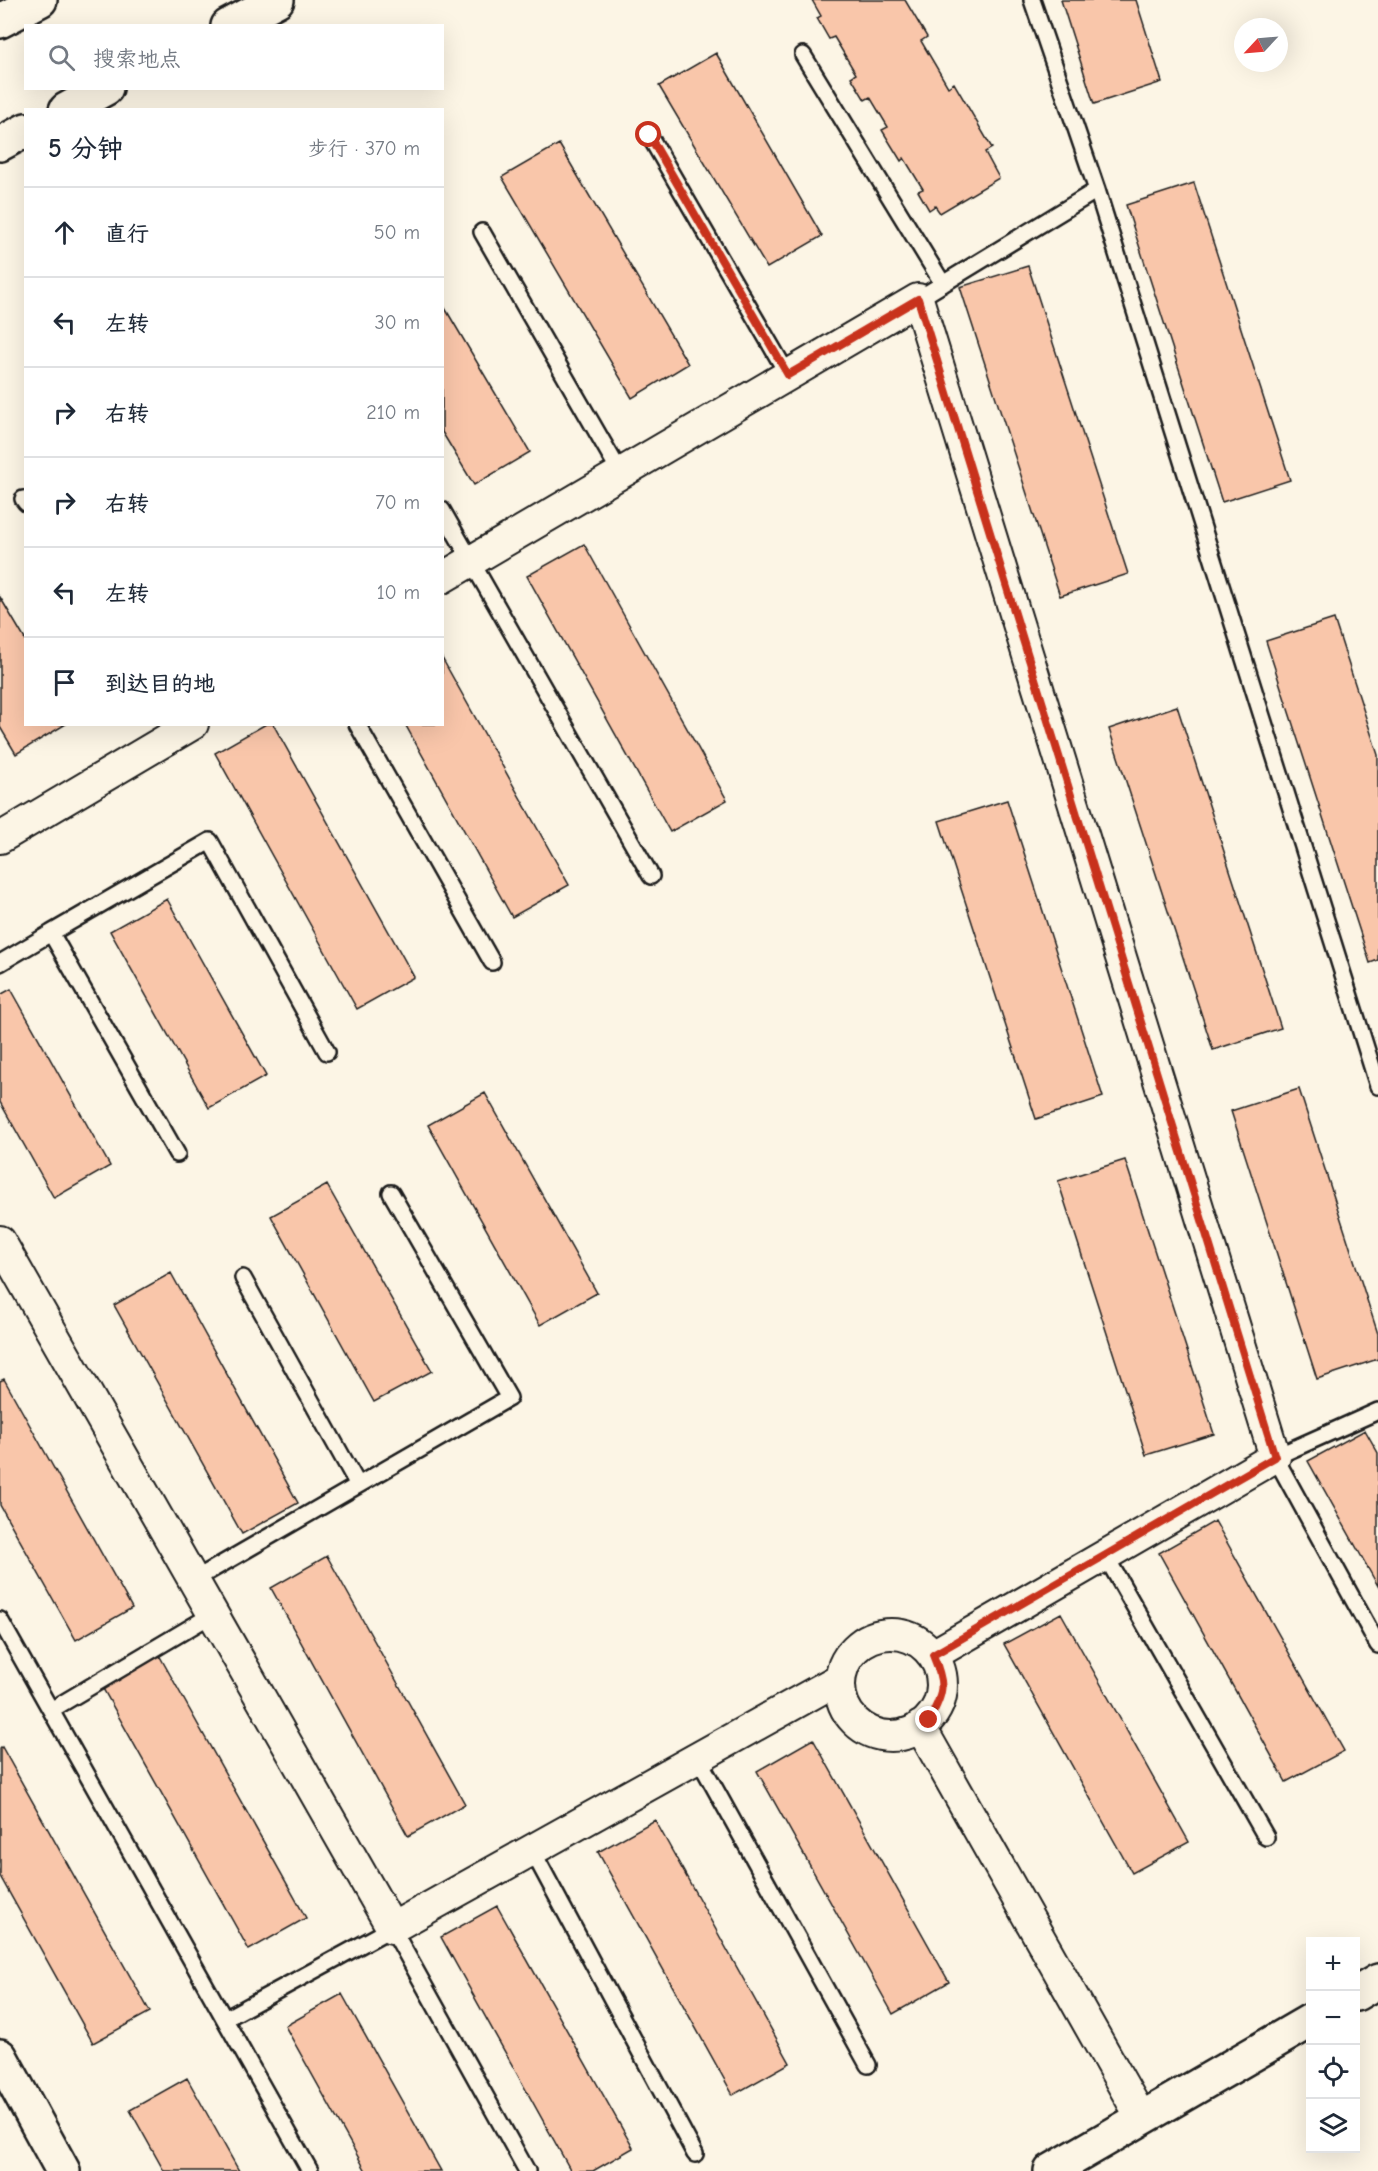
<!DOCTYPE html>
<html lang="zh">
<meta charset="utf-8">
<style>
:root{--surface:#fff;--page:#f6f6f7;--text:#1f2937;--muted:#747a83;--line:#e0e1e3}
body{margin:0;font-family:"Comic Neue","LXGW WenKai TC",sans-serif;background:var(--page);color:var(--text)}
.controls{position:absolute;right:18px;bottom:18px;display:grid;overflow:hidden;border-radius:0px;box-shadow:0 6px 24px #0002}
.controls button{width:54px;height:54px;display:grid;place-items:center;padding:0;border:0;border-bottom:2px solid var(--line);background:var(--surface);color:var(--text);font:30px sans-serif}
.compass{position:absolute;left:1234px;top:18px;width:54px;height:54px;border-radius:50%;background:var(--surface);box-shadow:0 6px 24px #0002;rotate:244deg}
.stop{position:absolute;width:18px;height:18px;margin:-14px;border:4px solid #c8321e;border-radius:50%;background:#fff}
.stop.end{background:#c8321e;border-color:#fff;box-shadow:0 2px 6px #0008}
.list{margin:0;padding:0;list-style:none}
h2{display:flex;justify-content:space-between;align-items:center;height:78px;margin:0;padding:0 24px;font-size:26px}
h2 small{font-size:20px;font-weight:400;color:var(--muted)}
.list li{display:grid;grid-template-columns:39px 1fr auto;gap:18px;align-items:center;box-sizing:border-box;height:90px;padding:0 24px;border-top:2px solid var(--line)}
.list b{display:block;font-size:22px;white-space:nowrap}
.list em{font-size:20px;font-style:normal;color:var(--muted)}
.icon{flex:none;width:33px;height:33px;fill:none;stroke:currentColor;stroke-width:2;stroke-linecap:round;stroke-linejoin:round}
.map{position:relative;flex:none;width:1378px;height:2171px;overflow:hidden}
.search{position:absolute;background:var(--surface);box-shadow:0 6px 24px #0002;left:24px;top:24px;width:420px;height:66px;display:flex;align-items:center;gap:15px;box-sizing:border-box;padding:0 21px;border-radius:0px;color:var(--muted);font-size:22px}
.panel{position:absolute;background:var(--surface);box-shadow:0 6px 24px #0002;left:24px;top:108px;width:420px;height:618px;border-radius:0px}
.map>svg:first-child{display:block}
.building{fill:#f9c6aa;stroke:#1c1c1c;stroke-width:1.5}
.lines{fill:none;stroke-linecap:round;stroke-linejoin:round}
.service-casing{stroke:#1c1c1c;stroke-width:20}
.minor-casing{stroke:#1c1c1c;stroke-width:34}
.tertiary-casing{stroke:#1c1c1c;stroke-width:38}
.secondary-casing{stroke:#1c1c1c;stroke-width:38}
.service{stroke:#fcf5e5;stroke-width:15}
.minor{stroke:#fcf5e5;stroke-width:30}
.tertiary{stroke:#fcf5e5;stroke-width:33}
.secondary{stroke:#fcf5e5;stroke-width:33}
.route{stroke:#c8321e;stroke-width:8}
</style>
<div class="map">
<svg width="1378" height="2171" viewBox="0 0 1378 2171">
<rect width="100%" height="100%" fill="#fcf5e5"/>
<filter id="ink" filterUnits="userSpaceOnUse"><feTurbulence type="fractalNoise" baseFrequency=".0167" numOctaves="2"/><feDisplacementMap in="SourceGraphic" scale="12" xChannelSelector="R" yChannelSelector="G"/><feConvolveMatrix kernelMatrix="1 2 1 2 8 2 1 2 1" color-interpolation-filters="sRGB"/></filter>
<g filter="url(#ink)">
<path class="building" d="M812,0H905L927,37L921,41L948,87L954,83L992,148L985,152L999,178L940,213L935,206L929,210L918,191L923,189L904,158L901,161L882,130L888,127L870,97L865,100L851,77L856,74L834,37L829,39L817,18L821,16Z
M1061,0H1136L1162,82L1094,104Z
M716,53L822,236L767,268L659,86Z
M559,144L688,364L632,398L502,177Z
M1194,183L1290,480L1222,502L1126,205Z
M1028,266L1128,574L1060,596L960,287Z
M442,303L530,452L474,485L442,432Z
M584,544L727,800L670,832L527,576Z
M0,597L26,641V724H66L16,754L0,727Z
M1334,619L1378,755V960L1370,963L1266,641Z
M442,658L569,885L512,917L405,724H442Z
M1177,706L1281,1028L1213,1050L1109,729Z
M266,724H273L414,977L357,1009L215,753Z
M1007,800L1103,1097L1036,1119L939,821Z
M167,899L266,1076L209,1108L110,931Z
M11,989L110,1166L54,1198L0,1102V995Z
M1299,1089L1378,1334V1359L1317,1379L1231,1111Z
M485,1093L597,1293L540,1325L428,1125Z
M1125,1160L1214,1434L1146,1455L1058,1181Z
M327,1185L432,1371L374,1402L271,1216Z
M171,1273L298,1503L242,1534L114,1305Z
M4,1379L132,1608L76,1640L0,1505V1381Z
M1365,1430L1378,1453V1586L1308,1461Z
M1215,1521L1344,1751L1286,1782L1159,1553Z
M327,1556L465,1804L408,1836L271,1588Z
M1061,1613L1189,1842L1132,1873L1004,1644Z
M158,1653L306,1918L249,1950L101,1685Z
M813,1739L949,1982L893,2014L757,1771Z
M2,1747L150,2012L93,2043L0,1876V1749Z
M655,1820L790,2063L733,2095L598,1852Z
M497,1906L633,2148L593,2171H571L441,1937Z
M342,1994L441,2171H366L285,2026Z
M187,2078L239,2171H164L130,2110Z"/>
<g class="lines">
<defs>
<path id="service" d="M1032,0L1097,190L1378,1086
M803,55L943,284
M649,135L788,375
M482,232L621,474
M918,299L1097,190
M23,499L26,503
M442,510L651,876
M357,724L492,962
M51,933L210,841L327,1052
M0,963L51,933L177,1154
M243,1278L358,1485
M1378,1411L1275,1457L1378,1645
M1105,1555L1266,1837
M194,1580L509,1398L391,1193
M0,1620L310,2171
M51,1710L213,1614
M698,1758L868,2065
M532,1850L695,2154
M225,2019L392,1928L527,2171"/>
<path id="minor" d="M442,578L918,299L1275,1457L933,1655
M0,838L193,724
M0,1241L392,1928L839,1679
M840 1685a51 51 0 1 1 102 0a51 51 0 1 1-102 0Z
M920,1726L1142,2119"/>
<path id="tertiary" d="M1356,1994L1378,1981
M0,2056L63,2171
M1051,2171L1310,2021"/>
<path id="secondary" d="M0,21L40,0
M228,26L277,0
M66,110L106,88
M0,144L26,130"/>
</defs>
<use href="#service" class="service-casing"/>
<use href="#minor" class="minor-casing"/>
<use href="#tertiary" class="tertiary-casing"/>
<use href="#secondary" class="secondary-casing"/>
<use href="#service" class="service"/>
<use href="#minor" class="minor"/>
<use href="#tertiary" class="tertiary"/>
<use href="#secondary" class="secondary"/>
</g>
</g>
<g class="lines" filter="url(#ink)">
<path class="route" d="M649,135L788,375L918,299L1275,1457L933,1655C945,1684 945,1692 929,1720"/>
</g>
</svg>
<div class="controls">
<button>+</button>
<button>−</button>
<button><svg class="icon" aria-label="locate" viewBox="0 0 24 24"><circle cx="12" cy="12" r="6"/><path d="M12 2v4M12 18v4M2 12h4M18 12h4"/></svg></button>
<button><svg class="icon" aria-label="layers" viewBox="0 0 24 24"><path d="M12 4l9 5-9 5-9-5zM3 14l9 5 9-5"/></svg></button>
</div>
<svg class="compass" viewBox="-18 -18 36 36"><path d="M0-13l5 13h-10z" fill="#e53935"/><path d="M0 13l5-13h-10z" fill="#747a83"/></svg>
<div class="stop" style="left:649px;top:135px"></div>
<div class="stop end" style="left:929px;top:1720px"></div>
<div class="search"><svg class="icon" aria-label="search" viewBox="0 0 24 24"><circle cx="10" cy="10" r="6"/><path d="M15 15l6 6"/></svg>搜索地点</div>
<section class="panel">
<h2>5 分钟<small>步行 · 370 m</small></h2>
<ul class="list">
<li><svg class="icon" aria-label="ahead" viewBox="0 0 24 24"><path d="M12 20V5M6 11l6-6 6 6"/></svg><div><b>直行</b></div><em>50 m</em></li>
<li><svg class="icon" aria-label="left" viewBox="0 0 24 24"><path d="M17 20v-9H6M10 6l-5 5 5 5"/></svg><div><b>左转</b></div><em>30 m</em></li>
<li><svg class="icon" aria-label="right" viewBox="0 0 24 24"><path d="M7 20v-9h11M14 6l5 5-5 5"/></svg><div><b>右转</b></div><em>210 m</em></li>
<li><svg class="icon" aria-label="right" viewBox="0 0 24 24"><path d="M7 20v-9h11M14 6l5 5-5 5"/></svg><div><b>右转</b></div><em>70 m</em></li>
<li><svg class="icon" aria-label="left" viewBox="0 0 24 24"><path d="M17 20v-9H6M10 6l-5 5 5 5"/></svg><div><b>左转</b></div><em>10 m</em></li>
<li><svg class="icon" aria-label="arrive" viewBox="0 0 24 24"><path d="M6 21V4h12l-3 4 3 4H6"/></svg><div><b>到达目的地</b></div></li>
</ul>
</section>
</div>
